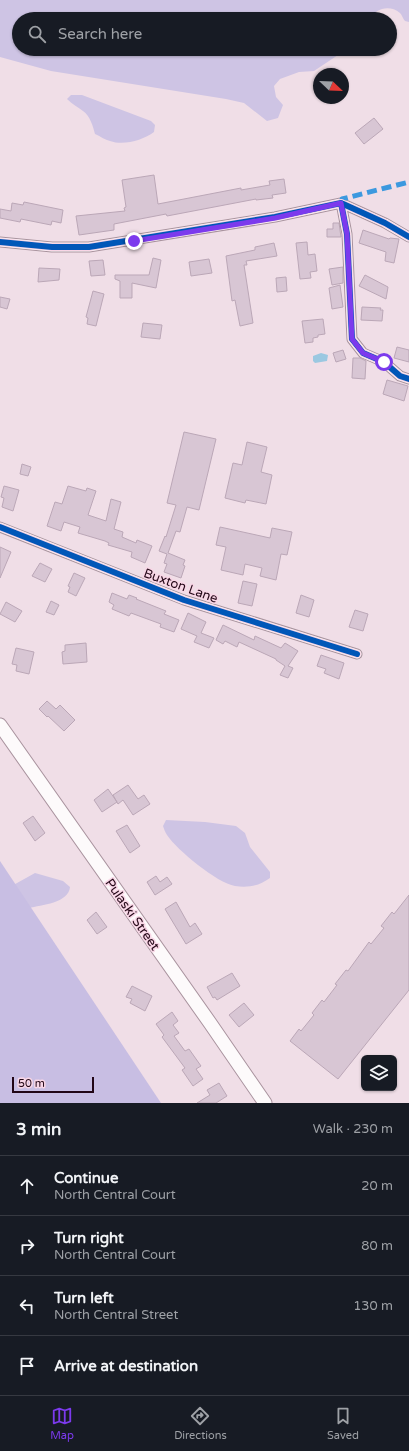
<!DOCTYPE html>
<meta charset="utf-8">
<style>
:root{--surface:#171b24;--page:#242831;--text:#f1f3f6;--muted:#9ea1a6;--line:#363941;--accent:#7c3aed}
body{margin:0;font-family:"Varela Round",sans-serif;background:var(--page);color:var(--text)}
.controls{position:absolute;right:12px;bottom:12px;display:grid;overflow:hidden;border-radius:6px;box-shadow:0 1px 3px #0004}
.controls button{width:36px;height:36px;display:grid;place-items:center;padding:0;border:0;border-bottom:1px solid var(--line);background:var(--surface);color:var(--text);font:20px sans-serif}
.compass{position:absolute;left:313px;top:68px;width:36px;height:36px;border-radius:50%;background:var(--surface);box-shadow:0 1px 3px #0004;rotate:113deg}
.scale{position:absolute;left:12px;bottom:10px;width:82px;box-sizing:border-box;padding-left:4px;border:2px solid #220616;border-top:0;font-size:11px;line-height:14px;white-space:nowrap;color:#220616;-webkit-text-stroke:3px #f8d6e6;paint-order:stroke}
.stop{position:absolute;width:12px;height:12px;margin:-9px;border:3px solid #7c3aed;border-radius:50%;background:#fff}
.stop.end{background:#7c3aed;border-color:#fff;box-shadow:0 1px 4px #0008}
.list{margin:0;padding:0;list-style:none}
h2{display:flex;justify-content:space-between;align-items:center;height:52px;margin:0;padding:0 16px;font-size:17px}
h2 small{font-size:13px;font-weight:400;color:var(--muted)}
.list li{display:grid;grid-template-columns:26px 1fr auto;gap:12px;align-items:center;box-sizing:border-box;height:60px;padding:0 16px;border-top:1px solid var(--line)}
.list b{display:block;font-size:15px;white-space:nowrap}
.list p{margin:0;font-size:13px;white-space:nowrap;color:var(--muted)}
.list em{font-size:13px;font-style:normal;color:var(--muted)}
.icon{flex:none;width:22px;height:22px;fill:none;stroke:currentColor;stroke-width:2;stroke-linecap:round;stroke-linejoin:round}
.map{position:relative;flex:none;width:409px;height:1103px;overflow:hidden}
.search{position:absolute;background:var(--surface);box-shadow:0 1px 3px #0004;left:12px;right:12px;top:12px;height:44px;display:flex;align-items:center;gap:10px;box-sizing:border-box;padding:0 14px;border-radius:22px;color:var(--muted);font-size:15px}
.sheet{height:292px;background:var(--surface)}
nav{display:flex;justify-content:space-around;align-items:center;box-sizing:border-box;height:56px;border-top:1px solid var(--line);background:var(--surface);font-size:11px;color:var(--muted)}
nav a{display:grid;justify-items:center;gap:2px}
nav .on{color:var(--accent)}
.map>svg:first-child{display:block}
.green{fill:#cec4e4}
.forest{fill:#c8bee3}
.water{fill:#9bc8e1}
.building{fill:#d8c6d4;stroke:#bba7b7}
.lines{fill:none;stroke-linecap:round;stroke-linejoin:round}
.minor-casing{stroke:#a9939e;stroke-width:11}
.secondary-casing{stroke:#a9939e;stroke-width:15}
.minor{stroke:#fdfafb;stroke-width:9}
.secondary{stroke:#fdfafb;stroke-width:13}
.quiet{stroke:#3c99df;stroke-width:5;stroke-dasharray:10 5;stroke-linecap:butt}
.cycleway-casing{stroke:#f8d6e6;stroke-width:8}
.cycleway{stroke:#0057b8;stroke-width:6}
.route{stroke:#7c3aed;stroke-width:5}
.labels{text-anchor:middle;stroke-width:3;stroke-linejoin:round;paint-order:stroke}
.street-label{font-size:13px;fill:#220616;stroke:#f8d6e6}
</style>
<div class="map">
<svg width="409" height="1103" viewBox="0 0 409 1103">
<rect width="100%" height="100%" fill="#f0dee7"/>
<path class="green" d="M0,0H409V22L405,21C403,19 402,15 400,13C389,4 375,9 370,19H19V49H347L314,71L299,72L280,79L274,86L276,97L283,105L278,118L267,121L244,103L226,99L51,71L0,57Z
M71,95H82L151,121L155,125L154,132C143,140 124,146 110,141C105,140 100,136 95,134C93,126 90,116 83,111C78,107 72,104 67,99Z
M166,820L205,822L236,826L245,833L250,847L270,872V878C259,886 248,888 235,886C217,883 177,850 167,835C165,832 164,829 163,826Z
M35,873L63,881L70,887C69,903 41,905 29,908L8,888Z"/>
<path class="forest" d="M0,861L161,1103H0Z"/>
<path class="water" d="M321,353L328,355L327,361L315,363L313,361V356Z"/>
<path class="building" d="M374,118L383,129L364,144L355,133Z
M154,175L158,204L241,188V190L270,185L269,181L284,179L286,193L272,195L273,198L256,200V199L167,216L166,214L114,224V230L79,235L76,216L125,211L124,208L126,207L122,180Z
M24,202L63,210L61,223L52,221L51,225L21,219L20,222L0,218V209L11,211L12,203L23,205Z
M333,223H339L341,237H327V229H333Z
M363,230L389,239L390,238L399,239L394,263L385,261L386,252L359,243Z
M307,242L308,255L315,254L317,271L310,272L311,278L300,279L296,243Z
M274,243L277,256L246,261L247,265H244L253,323L240,326L235,300L232,301L226,256L255,250V247Z
M153,258L161,260L156,288L132,283V298H120V281L115,279V275H149Z
M209,259L212,273L191,276L189,262Z
M103,260L105,275L91,276L89,261Z
M343,267V283L332,285L329,269Z
M39,268L60,269L59,280L38,282Z
M365,275L388,287L386,299L359,286Z
M286,277L287,291L277,292L276,278Z
M340,285L343,307L332,309L329,288Z
M93,291L104,294L96,326L87,324L88,318L86,317Z
M0,297L10,299L7,309L0,307Z
M362,307L381,308L380,310H383L382,321L361,320Z
M323,319L325,334L318,335V337L313,338V342L305,343L302,321Z
M143,323L162,325L160,339L141,337Z
M397,347L409,350V362L394,358Z
M343,350L346,359L336,362L333,353Z
M353,358H360L366,361L365,379L352,378Z
M387,380L408,386L404,401L383,394Z
M184,432L216,439L199,510L187,507L180,532L176,531L168,553L185,560L183,565L185,566L181,578L164,572L167,564L164,563L167,554L159,551L165,536L166,537L176,505L167,503Z
M247,442L267,447L261,472L272,475L266,504L246,500L245,503L225,498L233,463L242,465Z
M22,464L31,467L28,476L20,474Z
M4,486L19,490L13,511L2,507L4,498L1,497Z
M68,486L86,491L87,488L96,491L88,515L106,521L111,499L121,502L114,529L123,532L122,537L136,543L137,540L152,546L145,563L131,557L132,552L108,545L109,543L105,541L78,533L80,527L64,522L61,531L47,526L55,502L62,504Z
M220,527L270,538L272,528L292,532L287,555L281,554L276,580L260,576L262,568L245,564L243,575L221,570L226,547L216,545Z
M0,547L11,552L0,578Z
M40,563L52,569L45,582L32,576Z
M74,573L85,578L76,596L68,592L70,587L68,586Z
M243,581L257,584L252,606L238,603Z
M112,593L127,599L129,595L137,598L136,599L166,611L164,614L179,620L174,632L160,627L161,624L131,613L129,616L112,609L114,605L109,602Z
M301,595L314,600L309,617L296,613Z
M51,601L59,605L54,615L46,612Z
M6,602L22,611L15,622L0,614Z
M355,610L368,614L363,631L349,627Z
M188,613L206,622L201,633L214,638L209,648L194,642L197,636L181,629Z
M223,625L254,640L255,636L281,648L285,643L298,651L288,666L293,668L288,678L280,675L285,666L276,660V659L239,642L237,647L225,641L223,644L216,640Z
M86,643L87,662L63,664L62,652L65,651V645Z
M16,648L34,652L29,674L16,671L17,665L12,664Z
M321,655L344,663L339,679L324,673L326,669L317,666Z
M47,701L56,709L60,705L75,720L64,731L48,716L47,717L39,709Z
M128,785L138,799L144,795L150,804L133,815L123,800L118,804L113,795Z
M108,789L117,802L102,812L94,800Z
M33,816L45,833L35,841L23,823Z
M127,825L140,846L130,853L116,831Z
M156,876L160,882L167,877L172,884L155,895L147,882Z
M409,895V990L338,1079L290,1041L299,1029L301,1031L314,1015L312,1013L322,1000L324,1002L337,985L335,984L346,970L348,971L369,942L371,944L384,928L381,926L392,912L394,914Z
M176,902L190,927L195,923L202,934L186,944L165,909Z
M96,912L107,927L97,934L87,920Z
M232,973L240,986L217,1000L215,997L213,998L207,987Z
M132,986L152,996L145,1011L130,1003L132,999L126,997Z
M244,1003L254,1015L239,1027L229,1015Z
M172,1012L178,1021L173,1025L179,1033L174,1036L185,1051L189,1049L201,1066L196,1069L203,1079L193,1086L182,1070L185,1068L162,1037L164,1035L156,1024Z
M219,1083L227,1096L216,1103H197L210,1095L207,1090Z"/>
<g class="lines">
<defs>
<path id="minor" d="M341,203L347,234L352,339L363,353L384,362L400,376L409,379
M0,242L52,247H89L275,217L341,203L385,223L409,237
M0,527L184,600L357,654"/>
<path id="secondary" d="M0,725L210,1023L265,1103"/>
</defs>
<use href="#minor" class="minor-casing"/>
<use href="#secondary" class="secondary-casing"/>
<use href="#minor" class="minor"/>
<use href="#secondary" class="secondary"/>
<path class="quiet" d="M341,203L342,199L409,182"/>
<defs>
<path id="cycleway" d="M341,203L347,234L352,339L363,353L384,362L400,376L409,379
M0,242L52,247H89L275,217L341,203L385,223L409,237
M0,527L184,600L357,654"/>
</defs>
<use href="#cycleway" class="cycleway-casing"/>
<use href="#cycleway" class="cycleway"/>
</g>
<g class="lines">
<path class="route" d="M134,241L275,218L341,203L347,234L352,339L363,353L384,362"/>
</g>
<g class="labels">
<g class="street-label">
<text transform="translate(181 585) rotate(20)" y="5">Buxton Lane</text>
<text transform="translate(133 914) rotate(55)" y="5">Pulaski Street</text>
</g>
</g>
</svg>
<div class="controls">
<button><svg class="icon" aria-label="layers" viewBox="0 0 24 24"><path d="M12 4l9 5-9 5-9-5zM3 14l9 5 9-5"/></svg></button>
</div>
<svg class="compass" viewBox="-18 -18 36 36"><path d="M0-13l5 13h-10z" fill="#e53935"/><path d="M0 13l5-13h-10z" fill="#9ea1a6"/></svg>
<div class="scale">50 m</div>
<div class="stop" style="left:384px;top:362px"></div>
<div class="stop end" style="left:134px;top:241px"></div>
<div class="search"><svg class="icon" aria-label="search" viewBox="0 0 24 24"><circle cx="10" cy="10" r="6"/><path d="M15 15l6 6"/></svg>Search here</div>
</div>
<section class="sheet">
<h2>3 min<small>Walk · 230 m</small></h2>
<ul class="list">
<li><svg class="icon" aria-label="ahead" viewBox="0 0 24 24"><path d="M12 20V5M6 11l6-6 6 6"/></svg><div><b>Continue</b><p>North Central Court</p></div><em>20 m</em></li>
<li><svg class="icon" aria-label="right" viewBox="0 0 24 24"><path d="M7 20v-9h11M14 6l5 5-5 5"/></svg><div><b>Turn right</b><p>North Central Court</p></div><em>80 m</em></li>
<li><svg class="icon" aria-label="left" viewBox="0 0 24 24"><path d="M17 20v-9H6M10 6l-5 5 5 5"/></svg><div><b>Turn left</b><p>North Central Street</p></div><em>130 m</em></li>
<li><svg class="icon" aria-label="arrive" viewBox="0 0 24 24"><path d="M6 21V4h12l-3 4 3 4H6"/></svg><div><b>Arrive at destination</b></div></li>
</ul>
</section>
<nav>
<a class="on"><svg class="icon" aria-label="map" viewBox="0 0 24 24"><path d="M3 6l6-2 6 2 6-2v14l-6 2-6-2-6 2zM9 4v14M15 6v14"/></svg>Map</a>
<a><svg class="icon" aria-label="directions" viewBox="0 0 24 24"><path d="M12 3l9 9-9 9-9-9zM9 14v-3h6M13 9l2 2-2 2"/></svg>Directions</a>
<a><svg class="icon" aria-label="saved" viewBox="0 0 24 24"><path d="M7 4h10v16l-5-4-5 4z"/></svg>Saved</a>
</nav>
